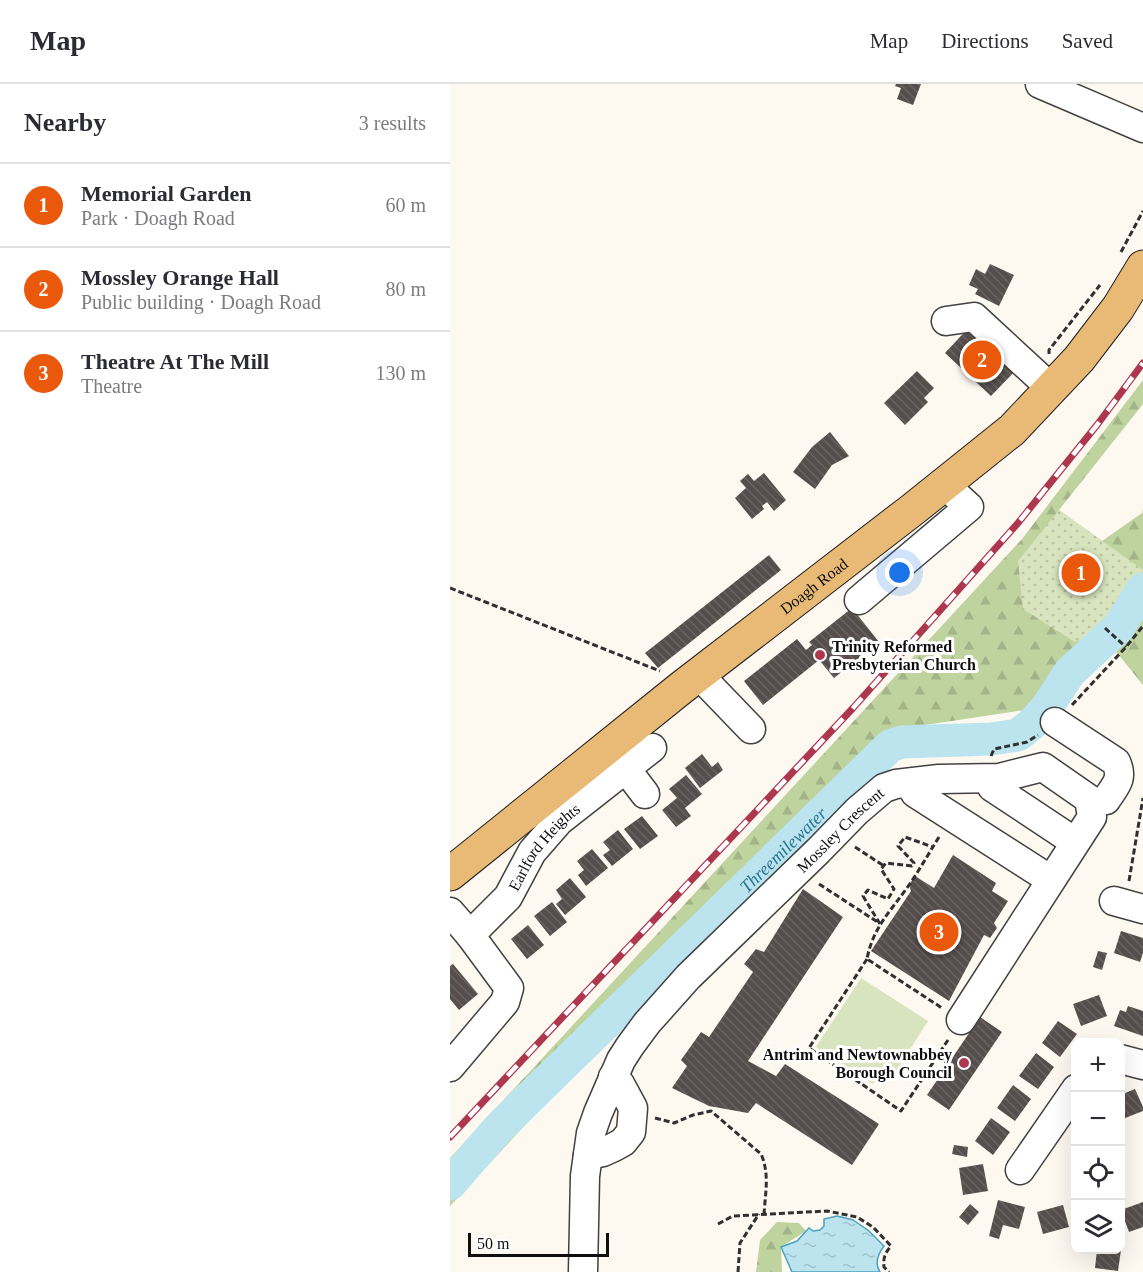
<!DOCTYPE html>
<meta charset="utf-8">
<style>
:root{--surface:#fff;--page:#f7f7f7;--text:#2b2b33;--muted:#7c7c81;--line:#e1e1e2;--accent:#ea580c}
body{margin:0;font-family:"Times New Roman",serif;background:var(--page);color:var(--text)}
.controls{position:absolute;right:18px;bottom:18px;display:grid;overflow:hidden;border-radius:12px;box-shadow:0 6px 24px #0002}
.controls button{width:54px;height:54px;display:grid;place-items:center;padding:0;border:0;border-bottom:2px solid var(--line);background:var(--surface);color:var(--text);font:30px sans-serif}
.scale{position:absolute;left:18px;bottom:15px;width:141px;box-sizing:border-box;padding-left:6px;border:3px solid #0e0e0e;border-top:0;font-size:16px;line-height:21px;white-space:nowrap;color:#0e0e0e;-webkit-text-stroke:4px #fff;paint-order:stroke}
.you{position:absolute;left:450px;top:489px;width:21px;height:21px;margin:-15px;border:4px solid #fff;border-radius:50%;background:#1a73e8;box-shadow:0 0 0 9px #1a73e833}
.badge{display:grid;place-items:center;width:39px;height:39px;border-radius:50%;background:var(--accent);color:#fff;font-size:20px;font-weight:700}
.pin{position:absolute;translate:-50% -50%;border:3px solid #fff;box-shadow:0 2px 6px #0006}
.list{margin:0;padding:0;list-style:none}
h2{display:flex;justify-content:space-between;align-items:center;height:78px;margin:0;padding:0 24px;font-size:26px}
h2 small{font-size:20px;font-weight:400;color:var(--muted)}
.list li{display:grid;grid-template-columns:39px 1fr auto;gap:18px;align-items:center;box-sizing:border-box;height:84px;padding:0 24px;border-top:2px solid var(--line)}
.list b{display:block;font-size:22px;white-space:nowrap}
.list p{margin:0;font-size:20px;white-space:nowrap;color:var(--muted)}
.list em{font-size:20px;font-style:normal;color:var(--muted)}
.icon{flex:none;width:33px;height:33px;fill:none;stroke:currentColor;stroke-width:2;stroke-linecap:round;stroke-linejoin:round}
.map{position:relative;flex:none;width:693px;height:1188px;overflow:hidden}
header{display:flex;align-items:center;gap:36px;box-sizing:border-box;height:84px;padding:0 30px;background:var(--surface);border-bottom:2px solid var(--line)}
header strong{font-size:28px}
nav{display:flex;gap:33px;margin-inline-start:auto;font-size:21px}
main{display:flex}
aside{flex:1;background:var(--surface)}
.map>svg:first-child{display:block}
.grass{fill:#d8e4be}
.forest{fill:url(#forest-firs)}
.garden{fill:url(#garden-dots)}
.water{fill:url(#water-ripples);stroke:#4ba3bd;stroke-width:1.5}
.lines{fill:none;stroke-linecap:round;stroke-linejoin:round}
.river{stroke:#bbe4ef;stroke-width:33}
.building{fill:url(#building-back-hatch)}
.minor-casing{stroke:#414141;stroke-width:31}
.major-casing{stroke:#1f1f1f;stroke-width:35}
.path{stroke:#303030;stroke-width:3;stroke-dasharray:6 3;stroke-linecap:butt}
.minor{stroke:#fff;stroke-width:28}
.major{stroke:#e8ba76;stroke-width:33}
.rail-casing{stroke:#ae3750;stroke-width:7}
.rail{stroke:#fff;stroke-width:4.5;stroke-dasharray:14;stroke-linecap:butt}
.poi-dot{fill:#ae3750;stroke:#fff;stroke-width:2}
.labels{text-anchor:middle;stroke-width:6;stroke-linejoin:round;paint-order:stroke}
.street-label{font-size:16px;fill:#0e0e0e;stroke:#fff}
.poi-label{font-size:16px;font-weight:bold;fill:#0e0e0e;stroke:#fff;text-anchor:start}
.water-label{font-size:18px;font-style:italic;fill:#267491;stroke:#fff}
</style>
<header>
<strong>Map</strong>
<nav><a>Map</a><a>Directions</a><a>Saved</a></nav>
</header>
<main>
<aside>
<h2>Nearby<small>3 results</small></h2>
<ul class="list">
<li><span class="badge">1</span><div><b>Memorial Garden</b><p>Park · Doagh Road</p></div><em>60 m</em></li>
<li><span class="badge">2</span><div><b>Mossley Orange Hall</b><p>Public building · Doagh Road</p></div><em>80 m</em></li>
<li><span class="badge">3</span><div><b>Theatre At The Mill</b><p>Theatre</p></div><em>130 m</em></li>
</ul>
</aside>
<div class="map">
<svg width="693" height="1188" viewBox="0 0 693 1188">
<defs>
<pattern id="forest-firs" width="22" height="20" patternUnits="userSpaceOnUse" patternTransform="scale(1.5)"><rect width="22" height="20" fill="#bfd39f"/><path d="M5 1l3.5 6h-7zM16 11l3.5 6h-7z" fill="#a3b488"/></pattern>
<pattern id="garden-dots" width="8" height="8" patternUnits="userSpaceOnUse" patternTransform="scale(1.5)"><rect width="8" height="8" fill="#d8e4be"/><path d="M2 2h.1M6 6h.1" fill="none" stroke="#b8c2a2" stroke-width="1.8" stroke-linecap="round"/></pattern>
<pattern id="water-ripples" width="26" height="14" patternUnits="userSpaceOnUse" patternTransform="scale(1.5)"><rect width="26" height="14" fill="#bbe4ef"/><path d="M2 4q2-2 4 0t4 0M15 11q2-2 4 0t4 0" fill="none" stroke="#a0c2cc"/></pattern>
<pattern id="building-back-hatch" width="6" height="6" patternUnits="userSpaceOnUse" patternTransform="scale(1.5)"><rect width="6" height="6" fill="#564e4c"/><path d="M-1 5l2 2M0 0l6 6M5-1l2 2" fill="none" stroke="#696361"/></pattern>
</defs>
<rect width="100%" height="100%" fill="#fdf9f1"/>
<path class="grass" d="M411,894L478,937L441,995L431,988L423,1000L366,963Z"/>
<path class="forest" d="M693,296V320L609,426L652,457L692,429L693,425V601L651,549L575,626L442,646L0,1122V1074L572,455Z
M327,1138L349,1139L356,1147L331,1163L332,1188H306L310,1156Z"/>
<path class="garden" d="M609,426L693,486V492L651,549L625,558L573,525L568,477Z"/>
<path class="water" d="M387,1132L403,1136L419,1147L434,1162C428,1170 424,1179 430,1188H342L331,1163L347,1157L359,1144L363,1147L370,1146L374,1142V1135Z"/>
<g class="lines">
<path class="river" id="s1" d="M0,1100L47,1046L71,1022L440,662L452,658L541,655L568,651L583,639L597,623L620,588L668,544L693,505"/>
</g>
<path class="building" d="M446,0H471L463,21L447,15L451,4L445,2Z
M540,180L564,191L549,222L525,210L528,205L519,201L526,185L535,190Z
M523,239L569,283L541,312L495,269Z
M467,287L484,304L474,314L478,318L455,341L434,319Z
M380,348L399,372L382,381L365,405L343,388L362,363Z
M314,389L336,416L324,427L317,418L312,422L314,425L302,435L285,414L296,404L290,397L298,390L304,397Z
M319,471L331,486L208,584L195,569Z
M402,524L429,558L384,594L369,576L313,621L294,597L347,555L356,566L362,561L359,558Z
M252,670L262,683L268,678L273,686L250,704L235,684Z
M236,691L252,710L235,724L241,732L226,743L212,726L227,714L219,705Z
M192,732L208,752L190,765L174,745Z
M168,746L183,765L162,782L153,771L160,766L153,758Z
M142,765L158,784L136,802L128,791L134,786L127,777Z
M503,771L546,799L542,807L558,817L544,839L547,844L540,854L534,851L499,917L421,867L461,807L459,801L465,792L484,804Z
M120,794L136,813L115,831L106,820L112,815L106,806Z
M353,805L393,833L298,977L326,992L335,980L429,1040L402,1081L306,1019L298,1029L259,1022L222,1004L237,982L231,976L251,948L259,953L303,888L294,880L306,865L314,868Z
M102,818L117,838L100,852L84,832Z
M78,841L94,861L77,875L61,855Z
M671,847L693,854V869L690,878L664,869Z
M648,867L657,869L652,886L643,883Z
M3,880L28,910L9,926L0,915V882Z
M649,911L657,932L631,942L623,920Z
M678,922L693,927V952L664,942L670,926L676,928Z
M530,933L552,948L499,1026L477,1011Z
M608,937L627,950L610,973L592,959Z
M586,969L604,983L588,1005L569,992Z
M563,1001L581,1015L565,1037L547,1024Z
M685,1005L693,1023V1027L670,1036V1011Z
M541,1034L560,1048L543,1071L525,1057Z
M504,1061L518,1063L517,1073L502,1070Z
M533,1080L538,1107L513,1111L509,1084Z
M548,1116L575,1123L569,1145L553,1141L549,1155L539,1152Z
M693,1118V1143L679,1148L671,1126Z
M520,1120L529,1128L518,1141L509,1133Z
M613,1121L619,1143L593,1150L587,1128Z
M647,1166H671L668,1187L645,1184Z"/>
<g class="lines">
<defs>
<g id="minor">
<path d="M590,0L693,44"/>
<path d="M496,237L524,233L602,305"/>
<path d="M409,516L519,423L494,400"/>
<path d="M249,591L301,645"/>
<path d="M605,638L666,678C674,695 665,702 656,716L640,719"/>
<path d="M176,685L195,710"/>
<path d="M540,695L542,703L625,758"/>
<path d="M461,699L465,709L601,796"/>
<path d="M664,817L693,825"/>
<path d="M0,828L20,851L59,904L55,918L0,983"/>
<path id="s2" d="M20,851L58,813L82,768L109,737L202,664"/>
<path d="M670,975L693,981"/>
<path d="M138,1071L153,1068L164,1063L173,1058L181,1048L183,1024L170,1000L163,993"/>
<path d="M570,1086L626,1005"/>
<path id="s3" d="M133,1188L135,1092L141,1049L148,1029L171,976L180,962L197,939L238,893L368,767L407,727L434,704L446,700L489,695L549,694L593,683L639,715L642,733L511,936"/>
</g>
<g id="major">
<path id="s4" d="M0,790L231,604L462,426L562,346L629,275L668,224L693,183"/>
</g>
</defs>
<use href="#minor" class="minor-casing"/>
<use href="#major" class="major-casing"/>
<path class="path" d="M671,168L693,127
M599,270V266L650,201
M0,504L210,587
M655,544L676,563
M622,621L676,563L693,542
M541,672L544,665L577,658L588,651
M489,753C479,769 470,785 459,801C441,827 423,843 417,875L492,924
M405,763L434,782
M679,797L693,714
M369,800L429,839
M430,840L413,812L418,806L438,815L444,805L431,785L436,779L462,782L464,779L448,762L455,753L483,763
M417,875L359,964L451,1027L498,956
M205,1034L224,1039L243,1031L261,1027L311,1070C320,1090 315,1110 314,1131
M268,1140L283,1132L377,1127L407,1133L423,1143L441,1162C435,1169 433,1174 434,1183L439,1188
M288,1188L290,1159L309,1130"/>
<use href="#minor" class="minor"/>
<use href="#major" class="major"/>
<defs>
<path id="rail" d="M0,1053L403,624L568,439L647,341L693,279"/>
</defs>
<use href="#rail" class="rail-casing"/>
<use href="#rail" class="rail"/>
</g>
<g class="poi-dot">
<circle cx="370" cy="571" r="6"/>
<circle cx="514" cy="979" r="6"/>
</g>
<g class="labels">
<g class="street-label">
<text dy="6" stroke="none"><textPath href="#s4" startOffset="464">Doagh Road</textPath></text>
<text dy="6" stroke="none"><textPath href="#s3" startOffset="537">Mossley Crescent</textPath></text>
<text dy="6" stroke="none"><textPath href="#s2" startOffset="116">Earlford Heights</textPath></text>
</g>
<g class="poi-label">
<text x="382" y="568">Trinity Reformed<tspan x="382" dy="18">Presbyterian Church</tspan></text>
<text x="502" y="976" text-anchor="end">Antrim and Newtownabbey<tspan x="502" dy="18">Borough Council</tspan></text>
</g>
<g class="water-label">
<text dy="6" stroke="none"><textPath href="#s1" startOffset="472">Threemilewater</textPath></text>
</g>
</g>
</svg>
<div class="controls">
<button>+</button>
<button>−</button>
<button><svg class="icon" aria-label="locate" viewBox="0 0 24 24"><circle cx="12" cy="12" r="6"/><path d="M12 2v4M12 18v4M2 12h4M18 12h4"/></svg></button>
<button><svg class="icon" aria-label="layers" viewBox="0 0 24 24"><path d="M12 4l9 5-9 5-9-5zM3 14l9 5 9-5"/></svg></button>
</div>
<div class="scale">50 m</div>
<div class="you"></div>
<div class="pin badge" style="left:631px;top:489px">1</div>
<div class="pin badge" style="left:532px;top:276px">2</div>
<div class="pin badge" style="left:489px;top:848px">3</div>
</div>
</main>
